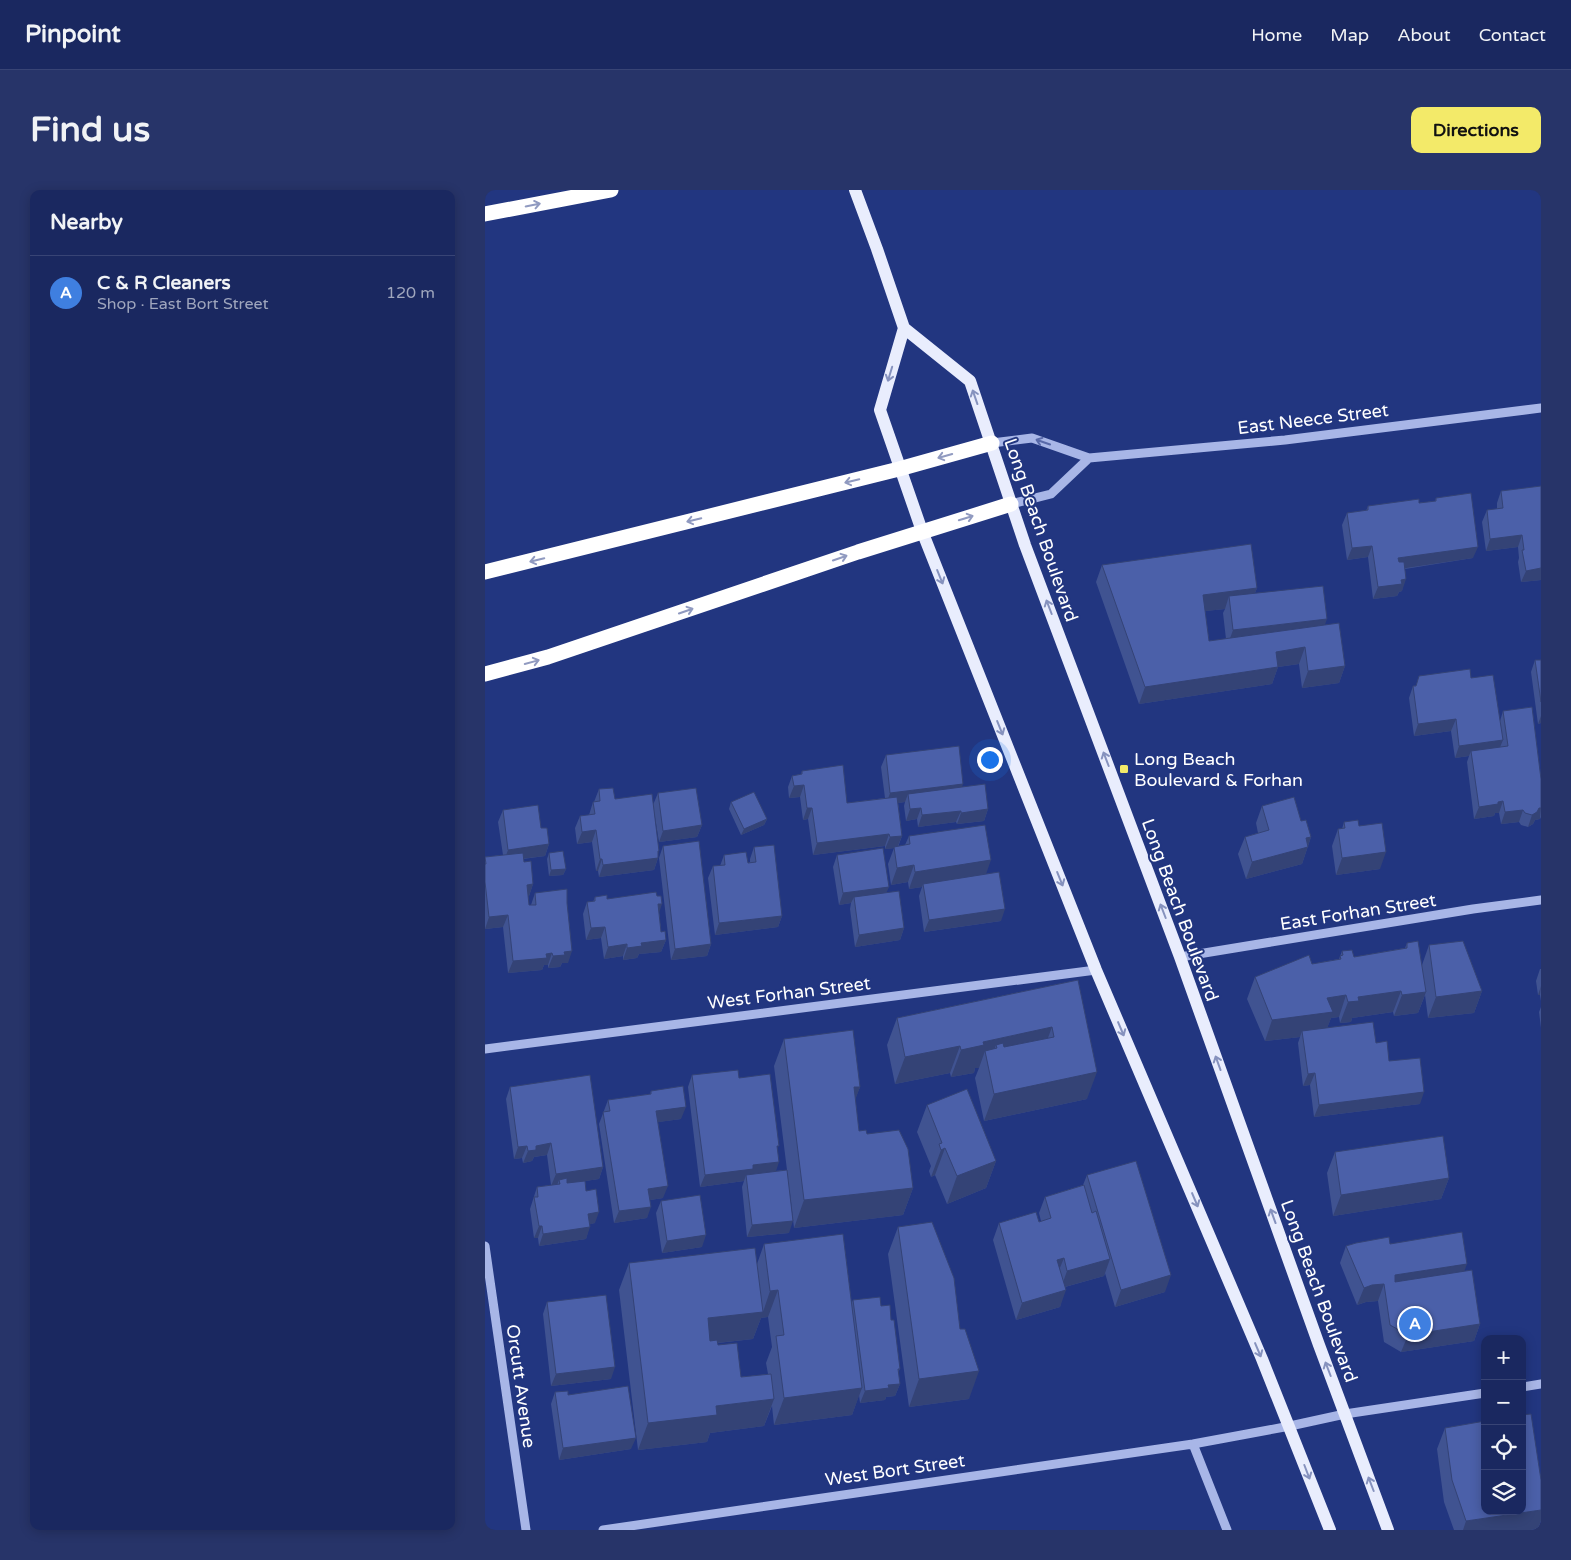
<!DOCTYPE html>
<meta charset="utf-8">
<style>
:root{--surface:#1a2860;--page:#273469;--text:#f1f3f6;--muted:#9fa6bd;--line:#384475;--accent:#f3ea69}
body{margin:0;font-family:"Varela Round",sans-serif;background:var(--page);color:var(--text)}
.controls{position:absolute;right:15px;bottom:15px;display:grid;overflow:hidden;border-radius:10px;box-shadow:0 2px 12px #0003}
.controls button{width:45px;height:45px;display:grid;place-items:center;padding:0;border:0;border-bottom:1px solid var(--line);background:var(--surface);color:var(--text);font:25px sans-serif}
.you{position:absolute;left:504px;top:569px;width:18px;height:18px;margin:-12px;border:4px solid #fff;border-radius:50%;background:#1a73e8;box-shadow:0 0 0 8px #1a73e833}
.badge{display:grid;place-items:center;width:32px;height:32px;border-radius:50%;background:var(--accent);color:#fff;font-size:16px;font-weight:700}
.pin{position:absolute;translate:-50% -50%;border:2px solid #fff;box-shadow:0 1px 5px #0006}
.list{margin:0;padding:0;list-style:none}
h2{display:flex;justify-content:space-between;align-items:center;height:65px;margin:0;padding:0 20px;font-size:21px}
h2 small{font-size:16px;font-weight:400;color:var(--muted)}
.list li{display:grid;grid-template-columns:32px 1fr auto;gap:15px;align-items:center;box-sizing:border-box;height:75px;padding:0 20px;border-top:1px solid var(--line)}
.list b{display:block;font-size:19px;white-space:nowrap}
.list p{margin:0;font-size:16px;white-space:nowrap;color:var(--muted)}
.list em{font-size:16px;font-style:normal;color:var(--muted)}
.icon{flex:none;width:28px;height:28px;fill:none;stroke:currentColor;stroke-width:2;stroke-linecap:round;stroke-linejoin:round}
.map{position:relative;flex:none;width:1056px;height:1340px;overflow:hidden;border-radius:10px}
header{display:flex;align-items:center;gap:30px;box-sizing:border-box;height:70px;padding:0 25px;background:var(--surface);border-bottom:1px solid var(--line)}
header strong{font-size:24px}
nav{display:flex;gap:28px;margin-inline-start:auto;font-size:18px}
.intro{display:flex;align-items:center;justify-content:space-between;box-sizing:border-box;height:120px;padding:0 30px}
h1{margin:0;font-size:35px}
.button{padding:12px 22px;border-radius:10px;background:var(--accent);color:#111;font-size:18px;font-weight:700}
main{display:flex;gap:30px;padding:0 30px}
aside{flex:1;background:var(--surface);border-radius:10px;box-shadow:0 2px 12px #0003}
.map>svg:first-child{display:block}
.lines{fill:none;stroke-linecap:round;stroke-linejoin:round}
.minor{stroke:#a8b6e7;stroke-width:9}
.major{stroke:#e9edfd;stroke-width:12}
.highway{stroke:#fff;stroke-width:15}
.wall{fill:#405391;fill-rule:evenodd}
.shaded-wall{fill:#344376}
.building{fill:#4b60a9;stroke:#344376}
.oneway{stroke:#909ac0}
.oneway2{stroke:#8692be}
.oneway3{stroke:#5869a9}
.poi-dot{fill:#f3ea69;stroke:#223680;stroke-width:2}
.labels{text-anchor:middle;stroke-width:4;stroke-linejoin:round;paint-order:stroke}
.street-label{font-size:18px;fill:#fff;stroke:#223680}
.poi-label{font-size:18px;fill:#fff;stroke:#223680;text-anchor:start}
</style>
<header>
<strong>Pinpoint</strong>
<nav><a>Home</a><a>Map</a><a>About</a><a>Contact</a></nav>
</header>
<div class="intro"><h1>Find us</h1><a class="button">Directions</a></div>
<main>
<aside>
<h2>Nearby<small></small></h2>
<ul class="list">
<li><span class="badge" style="background:#3f7fe0">A</span><div><b>C &amp; R Cleaners</b><p>Shop · East Bort Street</p></div><em>120 m</em></li>
</ul>
</aside>
<div class="map">
<svg width="1056" height="1340" viewBox="0 0 1056 1340">
<rect width="100%" height="100%" fill="#223680"/>
<g class="lines">
<path class="minor" d="M507,253L547,248L604,268L800,250L1056,218
M526,314L566,304L604,268
M695,767L988,719L1056,710
M0,859L611,780
M0,1056L41,1340
M1037,1197L1056,1194
M708,1254L742,1340
M118,1340L708,1254L805,1236L860,1224L1000,1203"/>
<path class="major" d="M370,0L392,59L419,138L485,191L540,355L695,767L834,1155L903,1340
M419,138L395,220L437,341L611,780L777,1169L845,1340"/>
<path class="highway" d="M0,24L126,0
M0,382L414,279L507,253
M0,484L63,467L373,362L526,314"/>
</g>
<path class="wall" d="M1056,296V390L1036,392L1033,372L1034,368L1033,357L1001,361L997,332L1002,320L1012,319V313L1016,301Z
M951,308L988,368L920,379L917,401L914,402L912,406L888,409L883,367L862,370L857,335L862,323L881,321L883,316L934,313L950,311Z
M617,375L772,398L770,403L840,435L860,476L854,493L817,498L814,474L793,477L787,494L654,514L611,392ZM740,419L738,423L741,449L724,451L720,421Z
M1050,470H1056V533L1053,534L1046,482Z
M986,488L1015,531L1018,521L1056,589V627L1055,629L1050,630L1048,634L1043,637L1036,635L1034,632L1016,634L1014,623H1010L1009,626L989,629L982,572L984,566L970,568L966,541L929,546L924,508L928,496Z
M401,565L477,597L503,619L499,631L472,634L471,632L433,637L432,629L421,631L419,616L420,612L413,613L417,646L413,657L420,655L424,646L501,684L516,731L439,742L434,706L437,697L424,699L423,692L406,695L403,674L409,658L400,659V656L328,665L323,629L318,630L315,607L304,608L303,597L307,586L316,584L317,581L362,613L400,608L396,577Z
M114,599L130,609L173,664V668L169,680L114,687L113,681H111L107,652L92,654L90,638L95,626L104,625L108,612H109Z
M173,603L217,635L212,647L174,652L168,615Z
M246,612L282,629L279,635L256,645L244,619Z
M777,616L816,631L826,647L817,674L761,689L753,664L760,647L773,643L771,633Z
M18,620L56,638L64,654L60,666L38,669L39,672L48,694L44,706H43L44,715H46L50,703L83,773H77L75,777L63,778V775H59L57,780L23,783L18,737L0,739V667L18,665L13,632Z
M859,632L874,636L895,679L851,685L847,656L853,639H857Z
M178,656L226,754L222,766L186,770L174,668Z
M269,657L297,726L293,737L230,745L223,688L228,676H235L239,665L263,673L265,672V669Z
M64,663L81,679L78,685L64,686L62,669Z
M352,665L401,702L419,738L415,750L370,757L365,719L366,713L354,715L348,677Z
M110,707L122,709L174,722L176,742L181,750L176,762L154,764L152,768L138,770V766L119,769L116,748L101,750L98,724L102,712H108Z
M922,753L937,775L944,755L997,801L989,823L943,828L940,805L933,823L909,826L908,822L867,828L866,832L855,833L854,827L846,828L842,838L891,853L935,914L829,927L825,895L818,896L813,853L815,847L780,851L762,809L770,787L827,774L854,769L857,761L869,767L920,758Z
M1055,779H1056V811L1055,805H1053L1051,791Z
M593,790L602,909L499,931L490,888L494,878H490L489,883L466,887L465,883L410,894L402,855L412,828Z
M1056,817V838L1054,822Z
M299,849L375,897L370,909L374,941L382,944L428,998L418,1025L309,1038L305,1003L304,1043L262,1047L257,997L259,991L215,997L203,897L207,885L254,888L292,960L290,981L302,980L289,876Z
M25,897L118,977L114,989L100,991L101,1001L110,1033L105,1034L101,1049L54,1056L53,1048H49L45,1019L52,997L66,995L62,965L49,967L47,971L38,973L37,968L29,969L21,909Z
M166,901L196,929L173,932L178,1008L165,1010L162,1028L129,1033L114,934L123,910L165,904Z
M442,915L511,971L501,998L462,1014L450,985L446,987L444,981L446,976L432,942Z
M850,962L964,988L956,1009L848,1026L842,983Z
M602,985L680,1102L630,1117L620,1083L619,1086L580,1097L575,1117L531,1130L508,1050L514,1033L556,1031L554,1023L560,1007L598,995Z
M176,1011L217,1057L177,1063L171,1023Z
M413,1037L484,1209L424,1217L403,1064Z
M279,1054L366,1114L368,1110L396,1116L406,1130L415,1179L413,1182L415,1194L410,1206L401,1207L400,1210L375,1213L374,1205L367,1225L289,1235L287,1216L279,1236L225,1243L222,1252L153,1260L134,1100L144,1073L272,1074ZM283,1127L287,1157L281,1173L283,1184L256,1187L233,1155V1153L268,1149L276,1128Z
M905,1054L980,1081L995,1134L989,1151L916,1162L899,1152L893,1111L881,1112L872,1115L855,1073L861,1056Z
M62,1112L126,1189L66,1196L58,1124Z
M70,1202L83,1205L146,1259L74,1270L66,1214Z
M960,1238L1056,1290V1331L1053,1340H969L959,1312L952,1259Z"/>
<path class="shaded-wall" d="M1037,345L1033,357L1001,361L1005,349Z
M887,356L883,367L862,370L867,358Z
M993,357L988,368L908,380L913,368Z
M1056,378V390L1036,392L1041,381Z
M921,389L917,401L914,402L912,406L888,409L893,397L916,390Z
M772,398L765,415L744,406L740,419L711,422L718,405Z
M842,429L836,446L742,457L748,440Z
M820,457L814,474L793,477L787,494L654,514L660,497L791,462Z
M860,476L854,493L817,498L823,481Z
M1056,526V533L1053,534Z
M971,529L966,541L929,546L933,534Z
M1018,550L1013,562L986,561L984,566L970,568L974,556Z
M478,594L474,606L423,604L420,612L401,615L405,603Z
M319,595L315,607L304,608L309,596Z
M1018,611L1014,623H1010L1009,626L989,629L994,617Z
M322,618H327L323,629L318,630Z
M436,618L432,629L421,631L425,619Z
M1054,618H1056L1055,629L1050,630L1048,634L1043,637L1047,625Z
M503,619L499,631L472,634L476,623Z
M1038,620L1034,632L1016,634L1020,622Z
M476,621L471,632L433,637L437,625Z
M282,629L279,635L256,645L259,639Z
M217,635L212,647L174,652L178,641Z
M111,640L107,652L92,654L97,642Z
M404,644L400,656L328,665L332,653Z
M417,646L412,658L400,659L405,647Z
M826,647L817,674L761,689L767,672L821,648Z
M64,654L60,666L19,671L23,660Z
M174,661L172,668H173L169,680L114,687L118,675Z
M901,662L895,679L851,685L857,668Z
M115,669H117L113,681H111Z
M506,670L500,687L438,694L437,697L424,699L430,682Z
M429,675L423,692L406,695L412,678Z
M81,679L78,685L64,686L66,680Z
M48,694L44,706L37,707L42,695Z
M404,697L399,708L369,707L366,713L354,715L358,703Z
M173,714H177L173,726Z
M520,719L516,731L439,742L444,730Z
M23,725L18,737L0,739L4,727Z
M297,726L293,737L230,745L234,733Z
M120,737L116,748L101,750L106,738Z
M419,738L415,750L370,757L374,745Z
M181,750L176,762L154,764L152,768L138,770L142,758L156,753Z
M142,754L138,766L119,769L123,757Z
M226,754L222,766L186,770L190,759Z
M87,761L83,773H77L75,777L63,778L68,766L79,762Z
M67,763L63,775H59L57,780L23,783L28,771Z
M1056,796L1055,805H1053Z
M916,801L908,822L867,828L866,832L855,833L863,812L873,807Z
M997,801L989,823L943,828L951,807Z
M941,802L933,823L909,826L917,805Z
M861,805L854,827L846,828L840,844L817,841L815,847L780,851L787,830L842,808Z
M567,837L557,864L512,858L511,855L503,876L500,861L494,878H490L489,883L466,887L476,860L498,852Z
M475,856L465,883L410,894L420,867Z
M612,882L602,909L499,931L509,904Z
M830,883L825,895L818,896L823,884Z
M369,897H375L365,924Z
M939,902L935,914L829,927L834,915Z
M201,917L196,929L167,933L171,921Z
M66,953L62,965L49,967L47,971L38,973L43,961L51,956Z
M42,956L37,968L29,969L33,957Z
M460,958L450,985L446,987L456,960Z
M511,971L501,998L462,1014L472,986Z
M294,972L290,984L261,985L259,991L215,997L220,985L268,975Z
M118,977L114,989L74,995V990L72,995L66,996L71,984Z
M964,988L956,1009L848,1026L856,1005Z
M183,996L178,1008L159,1011L163,999Z
M428,998L418,1025L309,1038L319,1010Z
M166,1017L162,1028L129,1033L134,1021Z
M114,1022L110,1033L99,1036L103,1024Z
M308,1031L304,1043L262,1047L267,1035Z
M54,1036H57L53,1048H49Z
M105,1037L101,1049L54,1056L58,1044Z
M221,1045L217,1057L177,1063L182,1051Z
M579,1068L572,1085V1070Z
M625,1069L619,1086L576,1098L582,1081Z
M982,1074L976,1090L903,1102L910,1085Z
M686,1085L680,1102L630,1117L636,1100Z
M899,1094L893,1111L881,1112L872,1115L879,1098L887,1095Z
M293,1100L283,1127L276,1128L268,1149L213,1155L223,1128L278,1122L285,1101Z
M581,1100L575,1117L531,1130L537,1113Z
M995,1134L989,1151L916,1162L923,1145Z
M130,1177L126,1189L66,1196L71,1184Z
M494,1181L484,1209L424,1217L434,1189Z
M415,1194L410,1206L401,1207L400,1210L375,1213L380,1201L403,1195Z
M377,1198L367,1225L289,1235L299,1208Z
M289,1209L279,1236L225,1243L222,1252L153,1260L163,1233L231,1216Z
M151,1248L146,1259L74,1270L78,1258Z
M1056,1320V1331L1053,1340H978L981,1331Z"/>
<path class="building" d="M1056,296V378L1041,381L1037,360H1039L1037,345L1005,349L1002,320L1018,318L1016,301Z
M986,303L993,357L913,368L914,372H919L921,389L916,390L917,394L893,397L887,356L867,358L862,323L883,320V316L934,309V313L951,311V308Z
M766,354L772,398L718,405L724,451L854,433L860,476L823,481L820,457L791,462L793,477L660,497L617,375Z
M838,396L842,429L748,440L744,406Z
M1050,470H1056V512Z
M985,479L986,488L1008,485L1018,550L974,556L971,529L933,534L928,496H931L934,486Z
M1047,517L1056,589V618H1054L1052,622L1047,625L1040,623L1038,620L1020,622L1018,611L1013,612V614L994,617L986,561L1023,556L1018,521Z
M474,556L478,594L405,603L401,565Z
M358,575L362,613L412,607L417,646L405,647L404,644L332,653L327,618H322L319,595L309,596L307,586L317,584V581Z
M500,594L503,619L476,623V621L437,625L436,618L425,619L423,604Z
M128,598L130,609L167,604L174,661H173V668L118,675L117,669H115L111,640L97,642L95,626L110,624L108,612L115,611L114,599Z
M211,598L217,635L178,641L173,603Z
M269,602L282,629L259,639L246,612Z
M809,607L816,631L821,630L826,647L821,648L823,657L767,672L760,647L784,640L777,616Z
M53,615L56,638H62L64,654L23,660L18,620Z
M873,630L874,636L897,633L901,662L857,668L853,639L860,638L859,632Z
M500,635L506,670L430,682L429,675L412,678L409,657L425,654L424,646Z
M214,651L226,754L190,759L178,656Z
M289,655L297,726L234,733L228,676L240,675L239,665L261,662L263,673L271,672L269,657Z
M398,658L404,697L358,703L352,665Z
M78,661L81,679L66,680L64,663Z
M38,663L39,672L46,671L48,694L42,695L44,715H51L50,703L82,699V713L87,761L79,762L80,765L68,766L67,763L61,764L62,768L28,771L23,725L4,727L0,692V674H1L0,667Z
M514,682L520,719L444,730L438,694Z
M414,701L419,738L374,745L369,707Z
M171,702L172,706H176L177,714H173L176,742L180,741L181,750L156,753L157,756L142,758V754L123,757L120,737L106,738L102,712L110,711V707L122,705V709Z
M933,751L941,802L917,805L916,801L873,807L874,811L863,812L861,805L842,808L848,822L787,830L770,787L824,765L827,774L856,769L855,766L858,765L857,761L867,760L869,767L922,758V753Z
M978,751L997,801L951,807L944,755Z
M593,790L612,882L509,904L500,861L512,858L511,855L518,853L519,857L569,847L567,837L498,852L499,855L476,860L475,856L420,867L412,828Z
M888,832L891,853L902,851L904,871L935,868L939,902L834,915L830,883L823,884L817,841Z
M368,840L375,897H369L374,941L381,940L382,944L414,940L423,959L428,998L319,1010L299,849Z
M253,880L254,888L285,884L294,956H292L294,972L268,975V979L220,985L207,885Z
M105,885L118,977L71,984L66,953L51,956V960L43,961L42,956L33,957L25,897Z
M198,896L201,917L171,921L183,996L163,999L166,1017L134,1021L118,922L125,921L123,910L166,904V901Z
M482,899L511,971L472,986L460,958L456,960L454,954L457,953L442,915Z
M958,946L964,988L856,1005L850,962Z
M651,971L686,1085L636,1100L602,985Z
M302,980L308,1031L267,1035L261,985Z
M82,988V993L100,991L101,1001L111,999L114,1022L103,1024L105,1037L58,1044L57,1036H54L49,1007H53L52,997L75,994L74,990Z
M599,995L607,1023L611,1021L625,1069L582,1081L579,1068L572,1070L581,1100L537,1113L514,1033L551,1022L554,1032L566,1028L560,1007Z
M215,1005L221,1045L182,1051L176,1011Z
M447,1032L469,1088L475,1139H480L494,1181L434,1189L413,1037Z
M977,1042L982,1074L910,1085V1092L987,1080L995,1134L923,1145L905,1135L899,1094L887,1095L879,1098L861,1056L871,1053L904,1047L905,1054Z
M358,1044L377,1198L299,1208L291,1146L299,1145L293,1100L285,1101L279,1054Z
M270,1058L278,1122L223,1128L225,1151L232,1150L233,1155L252,1153L256,1187L286,1184L289,1209L231,1216L232,1225L163,1233L144,1073Z
M121,1105L130,1177L71,1184L62,1112Z
M395,1107L396,1116L405,1115L406,1130H409L415,1179H413L415,1194L403,1195L404,1198L380,1201L368,1110Z
M143,1196L151,1248L78,1258L70,1202L83,1201V1205Z
M1046,1224L1056,1290V1320L981,1331L967,1290L960,1238L1000,1231V1321H1037V1225Z"/>
<defs><path id="oneway-shaft" d="M-6 0H5M1.5-3L5.5 0L1.5 3" fill="none" stroke-width="1.6" stroke-linecap="round" stroke-linejoin="round" transform="scale(1.25)"/></defs>
<g class="oneway">
<use href="#oneway-shaft" transform="translate(48 15) rotate(-11)"/>
<use href="#oneway-shaft" transform="translate(460 266) rotate(164)"/>
<use href="#oneway-shaft" transform="translate(367 291) rotate(166)"/>
<use href="#oneway-shaft" transform="translate(481 328) rotate(-17)"/>
<use href="#oneway-shaft" transform="translate(209 330) rotate(166)"/>
<use href="#oneway-shaft" transform="translate(355 368) rotate(-19)"/>
<use href="#oneway-shaft" transform="translate(52 370) rotate(166)"/>
<use href="#oneway-shaft" transform="translate(201 421) rotate(-19)"/>
<use href="#oneway-shaft" transform="translate(47 472) rotate(-15)"/>
</g>
<g class="oneway2">
<use href="#oneway-shaft" transform="translate(405 184) rotate(107)"/>
<use href="#oneway-shaft" transform="translate(490 207) rotate(-109)"/>
<use href="#oneway-shaft" transform="translate(455 387) rotate(68)"/>
<use href="#oneway-shaft" transform="translate(564 417) rotate(-111)"/>
<use href="#oneway-shaft" transform="translate(515 538) rotate(68)"/>
<use href="#oneway-shaft" transform="translate(621 569) rotate(-111)"/>
<use href="#oneway-shaft" transform="translate(575 689) rotate(68)"/>
<use href="#oneway-shaft" transform="translate(678 721) rotate(-111)"/>
<use href="#oneway-shaft" transform="translate(636 839) rotate(67)"/>
<use href="#oneway-shaft" transform="translate(733 873) rotate(-110)"/>
<use href="#oneway-shaft" transform="translate(710 1010) rotate(67)"/>
<use href="#oneway-shaft" transform="translate(788 1026) rotate(-110)"/>
<use href="#oneway-shaft" transform="translate(773 1160) rotate(67)"/>
<use href="#oneway-shaft" transform="translate(843 1179) rotate(-111)"/>
<use href="#oneway-shaft" transform="translate(822 1282) rotate(69)"/>
<use href="#oneway-shaft" transform="translate(886 1294) rotate(-111)"/>
</g>
<use class="oneway3" href="#oneway-shaft" transform="translate(558 252) rotate(-161)"/>
<rect class="poi-dot" x="634" y="574" width="10" height="10" rx="2.5"/>
<g class="labels">
<g class="street-label">
<text transform="translate(828 229) rotate(-7)" y="6">East Neece Street</text>
<text transform="translate(556 340) rotate(71)" y="6">Long Beach Boulevard</text>
<text transform="translate(695 720) rotate(70)" y="6">Long Beach Boulevard</text>
<text transform="translate(873 722) rotate(-9)" y="6">East Forhan Street</text>
<text transform="translate(304 803) rotate(-7)" y="6">West Forhan Street</text>
<text transform="translate(834 1101) rotate(70)" y="6">Long Beach Boulevard</text>
<text transform="translate(36 1196) rotate(82)" y="6">Orcutt Avenue</text>
<text transform="translate(410 1280) rotate(-8)" y="6">West Bort Street</text>
</g>
<g class="poi-label">
<text x="649" y="575">Long Beach<tspan x="649" dy="21">Boulevard &amp; Forhan</tspan></text>
</g>
</g>
</svg>
<div class="controls">
<button>+</button>
<button>−</button>
<button><svg class="icon" aria-label="locate" viewBox="0 0 24 24"><circle cx="12" cy="12" r="6"/><path d="M12 2v4M12 18v4M2 12h4M18 12h4"/></svg></button>
<button><svg class="icon" aria-label="layers" viewBox="0 0 24 24"><path d="M12 4l9 5-9 5-9-5zM3 14l9 5 9-5"/></svg></button>
</div>
<div class="you"></div>
<div class="pin badge" style="left:930px;top:1134px;background:#3f7fe0">A</div>
</div>
</main>
